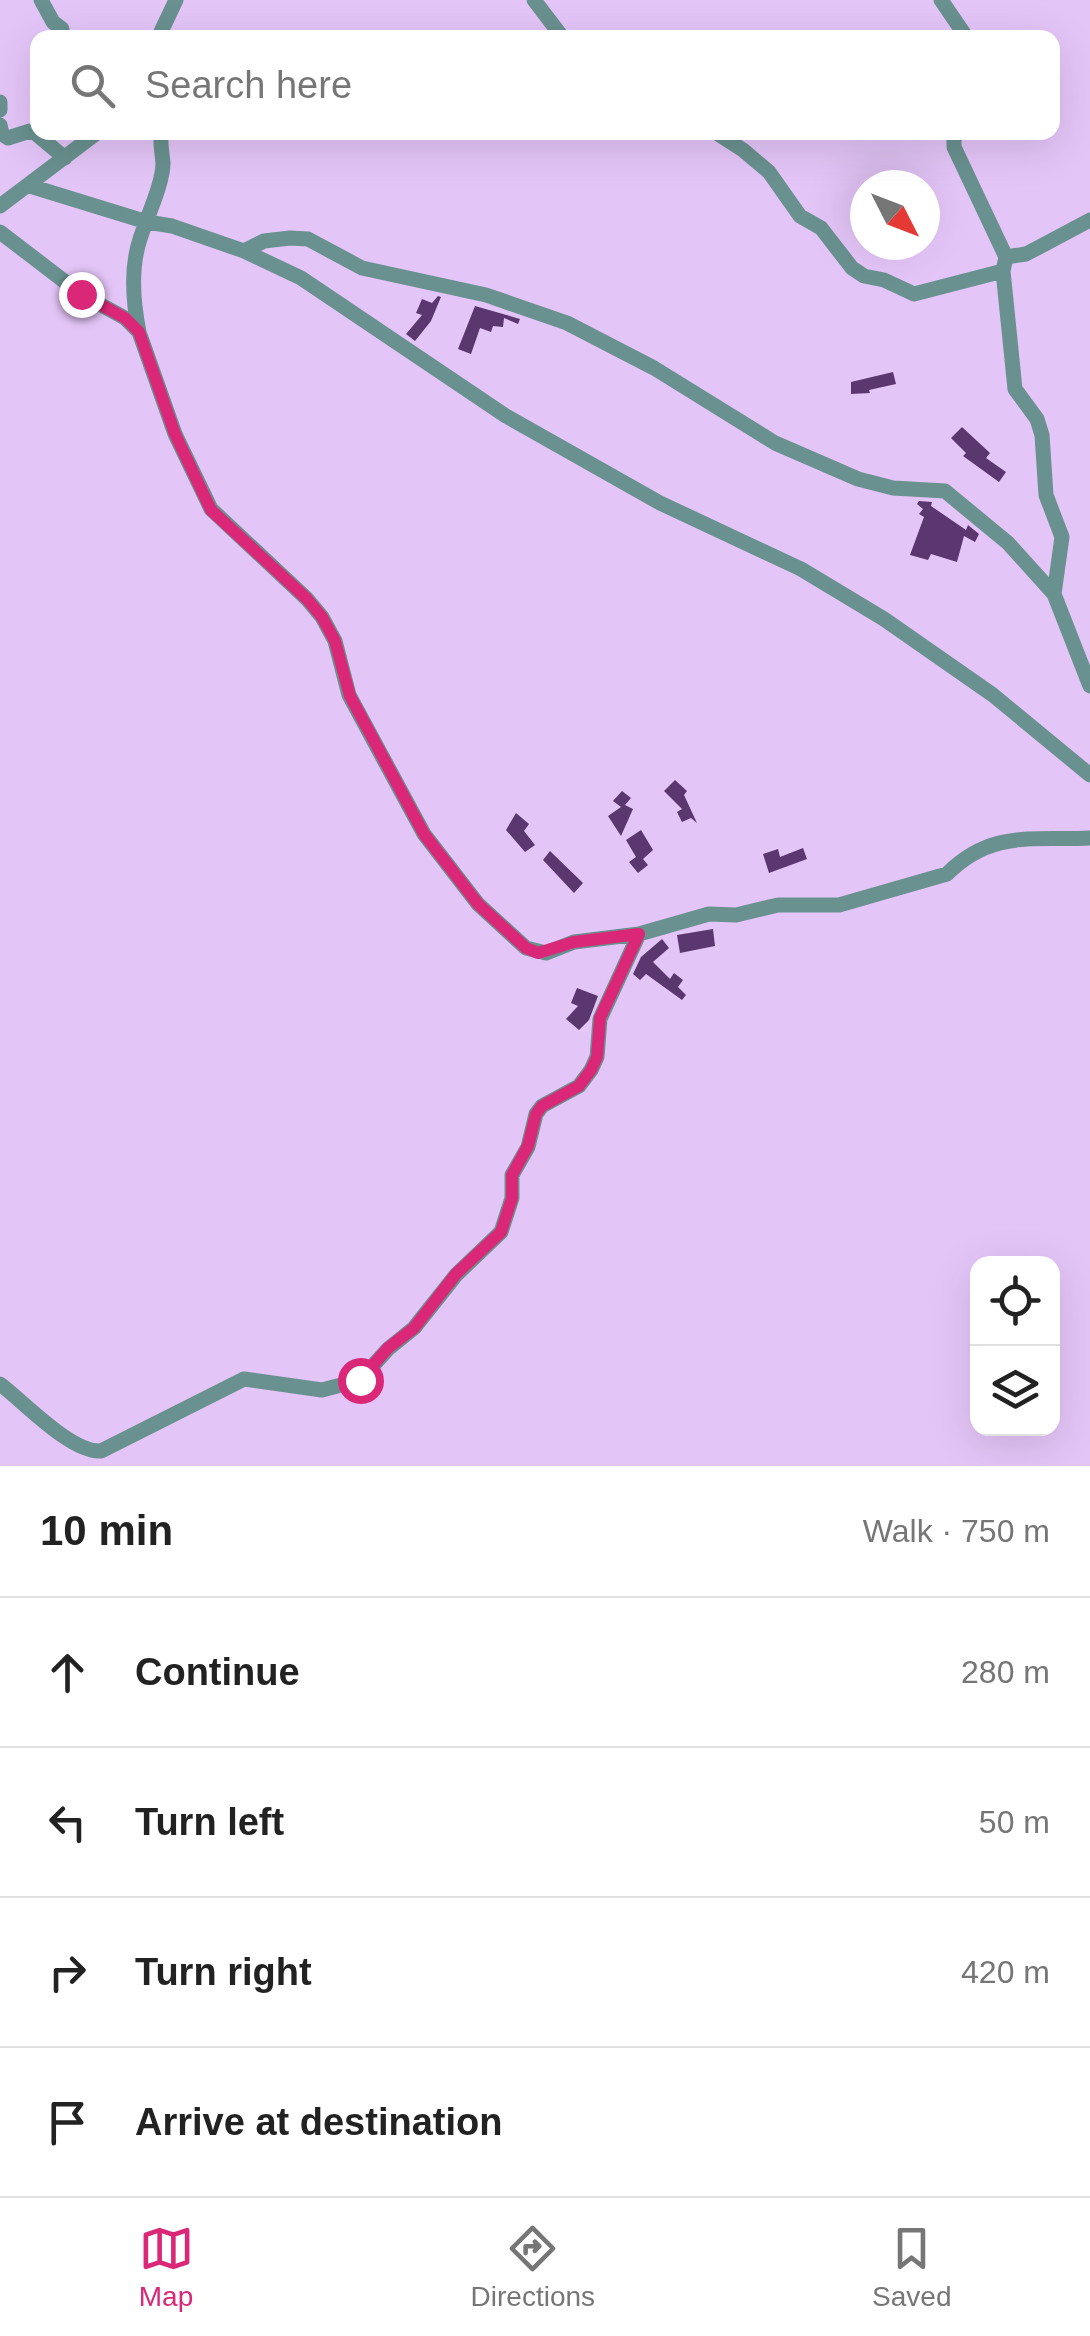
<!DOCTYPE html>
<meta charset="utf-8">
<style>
:root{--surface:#fff;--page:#f2f2f2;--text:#222;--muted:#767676;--line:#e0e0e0;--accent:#db2777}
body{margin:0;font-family:Helvetica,sans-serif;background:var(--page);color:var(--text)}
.controls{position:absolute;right:30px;bottom:30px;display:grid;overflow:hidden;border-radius:20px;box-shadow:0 10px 40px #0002}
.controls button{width:90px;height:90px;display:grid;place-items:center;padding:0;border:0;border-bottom:2px solid var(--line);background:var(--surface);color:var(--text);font:50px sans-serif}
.compass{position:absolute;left:850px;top:170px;width:90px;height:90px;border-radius:50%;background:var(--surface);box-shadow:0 10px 40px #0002;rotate:132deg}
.stop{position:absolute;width:30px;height:30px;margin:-22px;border:8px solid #db2777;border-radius:50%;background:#fff}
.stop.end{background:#db2777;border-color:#fff;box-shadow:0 2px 10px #0008}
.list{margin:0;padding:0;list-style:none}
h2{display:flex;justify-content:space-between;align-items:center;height:130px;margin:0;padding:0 40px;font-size:42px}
h2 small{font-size:32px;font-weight:400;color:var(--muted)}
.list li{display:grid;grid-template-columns:65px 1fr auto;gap:30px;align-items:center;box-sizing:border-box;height:150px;padding:0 40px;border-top:2px solid var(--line)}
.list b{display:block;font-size:38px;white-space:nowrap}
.list em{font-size:32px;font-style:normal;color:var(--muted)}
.icon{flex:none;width:55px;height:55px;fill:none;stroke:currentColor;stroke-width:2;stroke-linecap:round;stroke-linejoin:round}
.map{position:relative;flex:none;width:1090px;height:1466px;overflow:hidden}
.search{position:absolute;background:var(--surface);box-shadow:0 10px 40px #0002;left:30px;right:30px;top:30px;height:110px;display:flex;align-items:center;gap:25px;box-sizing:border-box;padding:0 35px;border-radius:20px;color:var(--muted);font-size:38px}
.sheet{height:730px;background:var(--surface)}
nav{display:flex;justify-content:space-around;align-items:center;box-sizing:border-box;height:140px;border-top:2px solid var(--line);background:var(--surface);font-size:28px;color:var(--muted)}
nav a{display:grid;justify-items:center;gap:5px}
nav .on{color:var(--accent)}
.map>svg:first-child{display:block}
.building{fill:#5a376e}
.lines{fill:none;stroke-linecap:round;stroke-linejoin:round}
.minor{stroke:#69918f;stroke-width:15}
.route{stroke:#db2777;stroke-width:12}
</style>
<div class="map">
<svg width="1090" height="1466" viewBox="0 0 1090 1466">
<rect width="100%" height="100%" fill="#e4c5f8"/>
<path class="building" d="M438,296L441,297L431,321L415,341L406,334L422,315L416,313L422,299L432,303Z
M475,306L520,319L518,324L504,318L503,327L493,326L491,332L480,328L471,354L458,349Z
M893,372L896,384L869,390L870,393L851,394V382Z
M962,427L990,453L986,458L1006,472L999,482L963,456L966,453L951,438Z
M919,501L932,502L931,506L966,530L968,525L979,534L975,542L964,536L957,562L931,554L928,560L910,555L924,517L919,514L923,509L917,504Z
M675,780L687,791L684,795L697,823L691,818L682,822L677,812L682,809L664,791Z
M622,791L631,798L625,805L633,809L621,836L608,816L621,807L613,801Z
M516,813L529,824L524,831L535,845L525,852L506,830Z
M641,830L653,850L643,859L648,865L638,873L629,862L636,857L626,840Z
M803,848L807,859L769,873L763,854L778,849L780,857Z
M550,851L583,883L574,893L543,860Z
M713,929L715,946L680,953L677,935Z
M662,939L669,948L653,962L670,979L674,973L683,980L678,987L686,995L682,1000L646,974L640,980L633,974L641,957Z
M577,988L598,996L589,1020L579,1030L566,1019L578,1006L571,1003Z"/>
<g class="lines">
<path class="minor" d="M41,0L53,22L62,29
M534,0L563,38
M941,0L967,38
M158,38L176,0
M0,102V110
M0,125L2,134L8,138L30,131L35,133L65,158
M715,132L743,150L769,172L800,216L821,228L852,268L864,276L884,280L914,294L1003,271
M954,132V147L1006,257L1003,271L1015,389L1037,419L1042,435L1046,495L1062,537L1054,594L1090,686
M30,186L147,222L172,226L244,251L301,278L506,416L660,503L801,569L884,619L993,695L1090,775
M0,206L98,132
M0,232L81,294L125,318L139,332L175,434L211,509L307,599L322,617L335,641L349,695L424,834L478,904L526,948L546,953L574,942L639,934L709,914L736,915L778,905H839L947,874C992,829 1034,841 1090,838
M244,251L264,241L290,238L308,239L362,268L486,295L567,323L654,368L775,443L858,479L893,488L945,491L1008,543L1054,594
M1006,257L1026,254L1090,220
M139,332C133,302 130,269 140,239C146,219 163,184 163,163C162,152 160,144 161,132
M0,1384C24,1402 71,1453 101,1451L244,1379L322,1390L360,1380L388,1349L414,1328L456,1275L501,1232L512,1198V1175L528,1147L536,1114L542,1106L579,1086L591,1070L597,1057L600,1019L639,934"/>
</g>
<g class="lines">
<path class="route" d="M81,294L125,318L139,332L175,434L211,510L307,599L322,617L335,641L350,696L424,834L478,904L526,948L538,953L574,942L639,934L600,1018L597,1057L591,1070L579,1086L542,1106L536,1114L528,1146L512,1175V1198L501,1232L456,1274L414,1328L388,1348L360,1380"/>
</g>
</svg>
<div class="controls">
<button><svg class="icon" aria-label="locate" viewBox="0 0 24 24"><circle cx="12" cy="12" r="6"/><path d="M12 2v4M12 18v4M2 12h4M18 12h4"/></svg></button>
<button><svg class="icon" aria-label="layers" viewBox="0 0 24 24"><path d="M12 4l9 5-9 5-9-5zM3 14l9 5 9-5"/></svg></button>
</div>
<svg class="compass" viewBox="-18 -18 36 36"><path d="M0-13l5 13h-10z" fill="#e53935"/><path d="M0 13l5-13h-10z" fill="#767676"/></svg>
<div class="stop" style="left:360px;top:1380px"></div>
<div class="stop end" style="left:81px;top:294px"></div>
<div class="search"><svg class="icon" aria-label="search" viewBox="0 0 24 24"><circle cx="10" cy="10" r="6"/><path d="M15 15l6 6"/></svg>Search here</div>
</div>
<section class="sheet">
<h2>10 min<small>Walk · 750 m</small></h2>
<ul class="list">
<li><svg class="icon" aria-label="ahead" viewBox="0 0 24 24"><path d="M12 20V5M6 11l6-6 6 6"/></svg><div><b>Continue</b></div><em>280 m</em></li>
<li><svg class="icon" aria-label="left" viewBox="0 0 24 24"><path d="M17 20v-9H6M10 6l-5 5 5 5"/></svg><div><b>Turn left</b></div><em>50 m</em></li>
<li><svg class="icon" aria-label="right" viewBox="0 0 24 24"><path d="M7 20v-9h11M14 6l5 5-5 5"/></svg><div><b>Turn right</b></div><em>420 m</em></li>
<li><svg class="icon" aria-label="arrive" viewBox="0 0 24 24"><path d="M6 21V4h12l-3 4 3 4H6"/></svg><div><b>Arrive at destination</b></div></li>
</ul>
</section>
<nav>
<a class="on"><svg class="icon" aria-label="map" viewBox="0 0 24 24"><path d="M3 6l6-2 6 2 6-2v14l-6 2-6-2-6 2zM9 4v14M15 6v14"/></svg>Map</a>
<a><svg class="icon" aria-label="directions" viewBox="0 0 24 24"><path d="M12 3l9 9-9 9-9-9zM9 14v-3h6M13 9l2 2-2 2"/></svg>Directions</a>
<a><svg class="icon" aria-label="saved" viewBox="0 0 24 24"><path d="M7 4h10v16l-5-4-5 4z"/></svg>Saved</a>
</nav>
